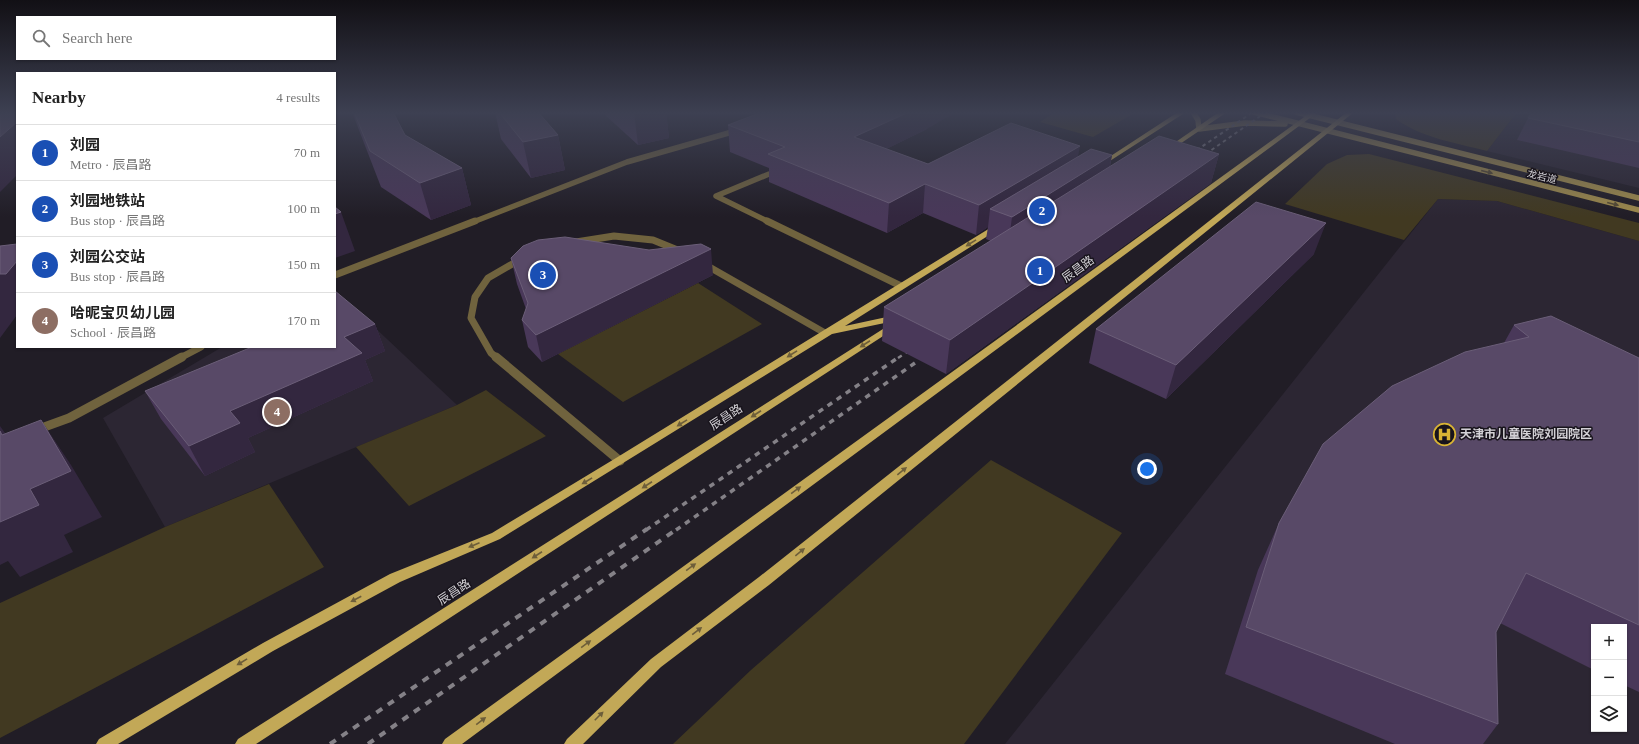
<!DOCTYPE html>
<meta charset="utf-8">
<style>
:root{--surface:#fff;--page:#f6f6f6;--text:#222;--muted:#767676;--line:#e0e0e0;--accent:#74642a}
body{margin:0;font-family:"Times New Roman","Noto Sans SC",serif;background:var(--page);color:var(--text)}
.controls{position:absolute;right:12px;bottom:12px;display:grid;overflow:hidden;border-radius:0px;box-shadow:0 1px 3px #0004}
.controls button{width:36px;height:36px;display:grid;place-items:center;padding:0;border:0;border-bottom:1px solid var(--line);background:var(--surface);color:var(--text);font:20px sans-serif}
.you{position:absolute;left:1147px;top:469px;width:14px;height:14px;margin:-10px;border:3px solid #fff;border-radius:50%;background:#1a73e8;box-shadow:0 0 0 6px #1a73e833}
.badge{display:grid;place-items:center;width:26px;height:26px;border-radius:50%;background:var(--accent);color:#fff;font-size:13px;font-weight:700}
.pin{position:absolute;translate:-50% -50%;border:2px solid #fff;box-shadow:0 1px 4px #0006}
.list{margin:0;padding:0;list-style:none}
h2{display:flex;justify-content:space-between;align-items:center;height:52px;margin:0;padding:0 16px;font-size:17px}
h2 small{font-size:13px;font-weight:400;color:var(--muted)}
.list li{display:grid;grid-template-columns:26px 1fr auto;gap:12px;align-items:center;box-sizing:border-box;height:56px;padding:0 16px;border-top:1px solid var(--line)}
.list b{display:block;font-size:15px;white-space:nowrap}
.list p{margin:0;font-size:13px;white-space:nowrap;color:var(--muted)}
.list em{font-size:13px;font-style:normal;color:var(--muted)}
.icon{flex:none;width:22px;height:22px;fill:none;stroke:currentColor;stroke-width:2;stroke-linecap:round;stroke-linejoin:round}
.map{position:relative;flex:none;width:1639px;height:744px;overflow:hidden}
.search{position:absolute;background:var(--surface);box-shadow:0 1px 3px #0004;left:16px;top:16px;width:320px;height:44px;display:flex;align-items:center;gap:10px;box-sizing:border-box;padding:0 14px;border-radius:0px;color:var(--muted);font-size:15px}
.panel{position:absolute;background:var(--surface);box-shadow:0 1px 3px #0004;left:16px;top:72px;width:320px;height:276px;border-radius:0px}
.map>svg:first-child{display:block}
.built{fill:#2c2633;fill-rule:evenodd}
.green{fill:#413921}
.lines{fill:none;stroke-linecap:round;stroke-linejoin:round}
.service-far2{stroke:#70633e;stroke-width:5.5}
.service-far1{stroke:#70633e;stroke-width:7}
.service{stroke:#70633e;stroke-width:9}
.secondary{stroke:#9e8a4c;stroke-width:5.5}
.primary{fill:#c2a857;fill-rule:evenodd}
.rail-far3{stroke:#848187;stroke-width:2;stroke-dasharray:3.5 3.5;stroke-linecap:butt}
.rail-far2{stroke:#848187;stroke-width:2.5;stroke-dasharray:4.5 4.5;stroke-linecap:butt}
.rail-far1{stroke:#848187;stroke-width:3.5;stroke-dasharray:5.5 5.5;stroke-linecap:butt}
.rail{stroke:#848187;stroke-width:4;stroke-dasharray:7 7;stroke-linecap:butt}
.wall{fill:#493859}
.shaded-wall{fill:#33273f}
.building{fill:#584967;stroke:#6b5e78}
.oneway{fill:#544932}
.oneway2{fill:#6d5e3a}
.labels{text-anchor:middle;stroke-width:3;stroke-linejoin:round;paint-order:stroke}
.far-street-label{font-size:10px;fill:#d3d1d6;stroke:#18141c}
.street-label{font-size:12px;fill:#d3d1d6;stroke:#18141c}
.poi-label{font-size:12px;font-weight:bold;fill:#d3d1d6;stroke:#18141c;text-anchor:start}
</style>
<div class="map">
<svg width="1639" height="744" viewBox="0 0 1639 744">
<rect width="100%" height="100%" fill="#211d26"/>
<path class="built" d="M1517,112H1639V188L1487,151Z
M1438,199L1497,201L1639,241V744H1005ZM1594,627H1624V729H1594Z
M335,290L457,405L165,527L103,418L222,347H335Z"/>
<path class="green" d="M1055,112H1136L1093,137L1040,122Z
M1395,112H1517L1487,151C1456,143 1422,138 1396,119Z
M1369,154L1639,223V241L1497,201L1438,199L1404,240L1285,204L1327,164L1347,155Z
M698,283L762,324L623,402L558,354Z
M486,390L546,436L409,506L356,447L457,405Z
M991,460L1122,533L964,744H673L751,670Z
M269,484L324,567L0,738V603L165,527Z"/>
<g class="lines">
<path class="service-far2" d="M473,222L627,162L739,130
M769,222L716,196L769,174"/>
<path class="service-far1" d="M767,221L901,286
M576,242L614,236L653,240L680,251
M704,264L825,333
M335,275L475,221
M180,358L201,347
M497,358L491,353L471,318L475,297L488,278L521,259"/>
<path class="service" d="M496,357L620,461
M36,430L69,418L182,357"/>
<path class="secondary" d="M1193,112L1198,120L1199,129L1245,123L1285,124
M1254,112L1639,210
M1296,112L1639,198"/>
<path class="primary" d="M1178,112H1186L1102,166L1097,165Z
M1219,112H1227L1171,150H1167V148Z
M1311,112H1318L462,744H442L445,739Z
M1347,112H1354L769,585L661,667L583,744H564L567,739L651,659L759,577Z
M995,225H1001L1002,227L845,326L896,315L899,316L901,318L899,320L832,334L500,539L400,582L273,651L118,744H96L99,739L263,643L390,574L492,533L616,458Z
M894,322L899,325L897,327L256,744H235L238,739Z"/>
<path class="rail-far3" d="M1191,154L1253,112
M1200,158L1266,112"/>
<path class="rail-far2" d="M898,358L916,346"/>
<path class="rail-far1" d="M646,530L899,357
M676,530L915,363"/>
<path class="rail" d="M330,744L647,529
M368,744L677,529"/>
</g>
<path class="wall" d="M352,112H393L405,135L462,168L471,205L431,220L381,187Z
M495,112H538L558,135L565,170L531,178L501,139Z
M604,112H666L669,138L638,145L604,114Z
M1639,112V168L1517,140L1528,118Z
M728,125L927,129L886,149L928,164L1079,156L1112,155L1110,167L1219,154L1211,183L946,374L882,341L884,307L991,241L986,239L988,227L976,235L923,213L887,233L769,182V168L730,152Z
M1314,254L1166,399L1089,363L1096,329Z
M511,258L713,275L542,362L528,347L522,320L526,309L517,284Z
M375,324L385,351L365,360L373,381L248,438L255,452L205,476L161,419L145,391Z
M1514,325L1639,358V692L1624,685V627H1594V670L1500,623L1496,632L1498,724L1483,744H1395L1225,674L1258,570L1279,523L1504,343Z"/>
<path class="shaded-wall" d="M634,112H666L669,138L638,145Z
M909,112H956L927,129L854,165V137Z
M17,122V175L0,192V137Z
M558,135L565,170L531,178L523,142Z
M1080,146L1075,173L990,209L988,227L976,235L979,205Z
M1219,154L1211,183L946,374L950,340Z
M1112,155L1106,184L1008,248L1012,217Z
M462,168L471,205L431,220L420,183Z
M925,184L923,213L887,233L889,203Z
M341,212L355,251L335,258V214Z
M1326,223L1314,254L1166,399L1176,365Z
M711,249L713,275L542,362L536,335Z
M17,261V315L0,338V274Z
M375,324L385,351L365,360L373,381L248,438L255,452L205,476L189,446L230,411L344,337Z
M41,420L71,465L102,517L64,535L73,552L20,577L8,561L0,565V522L30,489Z
M0,426L24,460L2,435L0,431Z"/>
<path class="building" d="M0,112H17V122L0,137Z
M354,112H393L405,135L462,168L420,183L370,151Z
M499,112H538L558,135L523,142Z
M762,112H909L854,137L928,164L1011,123L1080,146L979,205L925,184L889,203L768,154L785,147L728,125Z
M1532,112H1639V142L1528,118Z
M1159,136L1219,154L950,340L884,307Z
M1091,149L1112,155L1012,217L990,209Z
M1256,202L1326,223L1176,365L1096,329Z
M335,207L341,212L335,214Z
M565,237L649,250L701,244L711,249L536,335L522,320L528,303L511,258L523,246L538,240Z
M17,244V261L6,274H0V246Z
M335,291L375,324L344,337L362,353L230,411L240,423L189,446L145,391L252,347H335Z
M1551,316L1639,358V625L1526,573L1496,632L1498,724L1246,627L1279,523L1323,444L1392,386L1465,352L1529,337L1514,325Z
M41,420L71,471L30,489L39,505L0,522V431L2,435Z"/>
<defs><path id="oneway-solid" d="M-6-.8H1V-3.2L6.5 0L1 3.2V.8H-6Z"/></defs>
<g class="oneway">
<use href="#oneway-solid" transform="translate(1487 172) rotate(14)"/>
<use href="#oneway-solid" transform="translate(1613 204) rotate(14)"/>
</g>
<g class="oneway2">
<use href="#oneway-solid" transform="translate(971 243) rotate(148)"/>
<use href="#oneway-solid" transform="translate(865 344) rotate(147)"/>
<use href="#oneway-solid" transform="translate(792 354) rotate(148)"/>
<use href="#oneway-solid" transform="translate(756 414) rotate(147)"/>
<use href="#oneway-solid" transform="translate(682 423) rotate(148)"/>
<use href="#oneway-solid" transform="translate(902 471) rotate(-39)"/>
<use href="#oneway-solid" transform="translate(587 481) rotate(149)"/>
<use href="#oneway-solid" transform="translate(647 485) rotate(147)"/>
<use href="#oneway-solid" transform="translate(796 490) rotate(-36)"/>
<use href="#oneway-solid" transform="translate(474 545) rotate(157)"/>
<use href="#oneway-solid" transform="translate(800 552) rotate(-39)"/>
<use href="#oneway-solid" transform="translate(537 555) rotate(147)"/>
<use href="#oneway-solid" transform="translate(691 567) rotate(-36)"/>
<use href="#oneway-solid" transform="translate(356 599) rotate(152)"/>
<use href="#oneway-solid" transform="translate(697 631) rotate(-37)"/>
<use href="#oneway-solid" transform="translate(586 644) rotate(-36)"/>
<use href="#oneway-solid" transform="translate(242 662) rotate(149)"/>
<use href="#oneway-solid" transform="translate(599 716) rotate(-45)"/>
<use href="#oneway-solid" transform="translate(481 721) rotate(-37)"/>
</g>
<linearGradient id="sky" x2="0" y2="1"><stop stop-color="#121015"/><stop offset="0.52" stop-color="#3d4052"/><stop offset="1" stop-color="#3d4052" stop-opacity="0"/></linearGradient>
<rect width="1639" height="217" fill="url(#sky)"/>
<defs>
<symbol id="hospital-ring" viewBox="-11 -11 22 22"><circle r="9.5" fill="#18141c" stroke="#d9b434" stroke-width="1.5"/><path d="M-5-5h3v3.5h4V-5h3V5h-3V1.5h-4V5h-3Z" fill="#d9b434"/></symbol>
</defs>
<g fill-rule="evenodd">
<use href="#hospital-ring" x="1432" y="422" width="25" height="25"/>
</g>
<g class="labels">
<g class="far-street-label">
<text transform="translate(1542 176) rotate(14)" y="4">龙岩道</text>
</g>
<g class="street-label">
<text transform="translate(1078 269) rotate(-36)" y="4">辰昌路</text>
<text transform="translate(726 417) rotate(-33)" y="4">辰昌路</text>
<text transform="translate(454 592) rotate(-33)" y="4">辰昌路</text>
</g>
<g class="poi-label">
<text x="1460" y="438">天津市儿童医院刘园院区</text>
</g>
</g>
</svg>
<div class="controls">
<button>+</button>
<button>−</button>
<button><svg class="icon" aria-label="layers" viewBox="0 0 24 24"><path d="M12 4l9 5-9 5-9-5zM3 14l9 5 9-5"/></svg></button>
</div>
<div class="you"></div>
<div class="pin badge" style="left:1040px;top:271px;background:#1a4fb4">1</div>
<div class="pin badge" style="left:1042px;top:211px;background:#1a4fb4">2</div>
<div class="pin badge" style="left:543px;top:275px;background:#1a4fb4">3</div>
<div class="pin badge" style="left:277px;top:412px;background:#8d6e63">4</div>
<div class="search"><svg class="icon" aria-label="search" viewBox="0 0 24 24"><circle cx="10" cy="10" r="6"/><path d="M15 15l6 6"/></svg>Search here</div>
<section class="panel">
<h2>Nearby<small>4 results</small></h2>
<ul class="list">
<li><span class="badge" style="background:#1a4fb4">1</span><div><b>刘园</b><p>Metro · 辰昌路</p></div><em>70 m</em></li>
<li><span class="badge" style="background:#1a4fb4">2</span><div><b>刘园地铁站</b><p>Bus stop · 辰昌路</p></div><em>100 m</em></li>
<li><span class="badge" style="background:#1a4fb4">3</span><div><b>刘园公交站</b><p>Bus stop · 辰昌路</p></div><em>150 m</em></li>
<li><span class="badge" style="background:#8d6e63">4</span><div><b>哈昵宝贝幼儿园</b><p>School · 辰昌路</p></div><em>170 m</em></li>
</ul>
</section>
</div>
